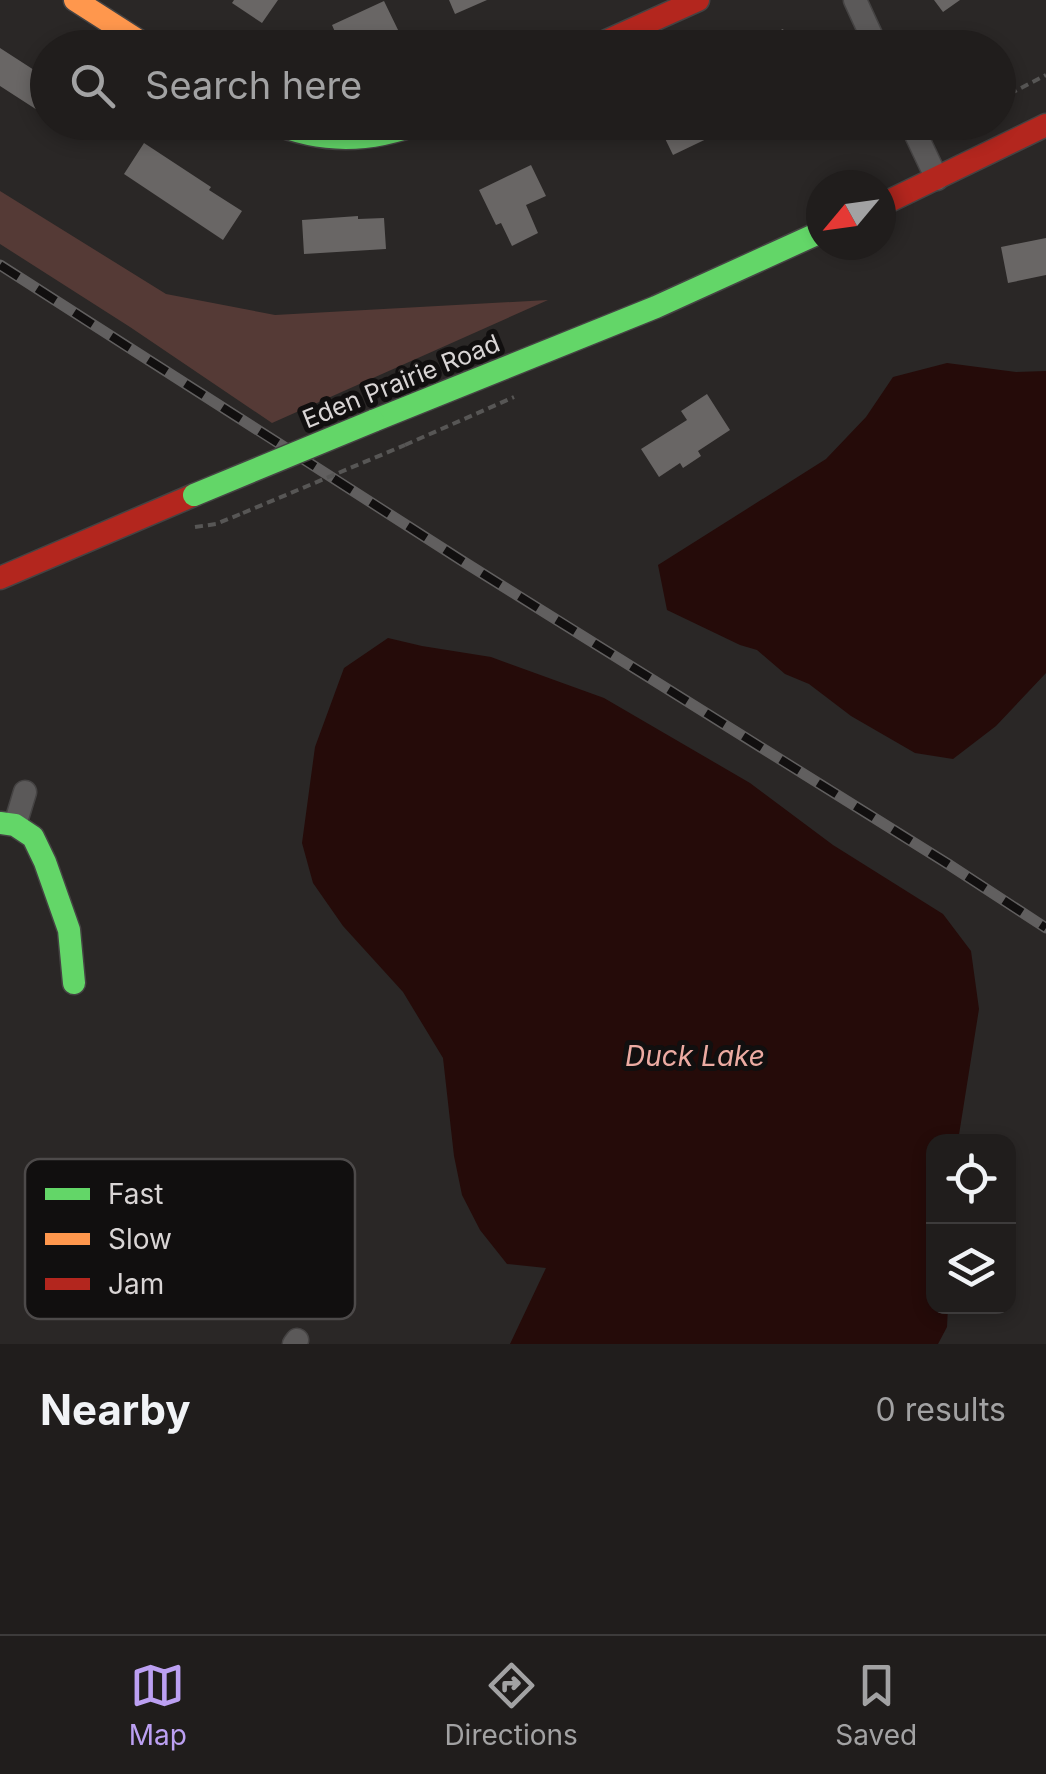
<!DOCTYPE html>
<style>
:root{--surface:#201d1c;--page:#2d2a29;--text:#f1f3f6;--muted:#a2a2a3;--line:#3d3b3b;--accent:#bca0f2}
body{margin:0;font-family:Inter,sans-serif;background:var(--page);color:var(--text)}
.controls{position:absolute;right:30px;bottom:30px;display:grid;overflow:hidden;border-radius:20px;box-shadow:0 5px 15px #0003}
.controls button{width:90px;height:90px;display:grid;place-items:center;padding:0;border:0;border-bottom:2px solid var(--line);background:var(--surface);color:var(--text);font:50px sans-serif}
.compass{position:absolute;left:806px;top:170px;width:90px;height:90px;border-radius:50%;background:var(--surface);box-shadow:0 5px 15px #0003;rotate:241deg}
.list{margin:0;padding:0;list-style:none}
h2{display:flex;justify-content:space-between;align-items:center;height:130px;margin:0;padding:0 40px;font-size:42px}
h2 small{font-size:32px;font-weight:400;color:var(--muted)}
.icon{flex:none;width:55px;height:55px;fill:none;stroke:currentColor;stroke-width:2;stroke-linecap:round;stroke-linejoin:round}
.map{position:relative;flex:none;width:1046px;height:1344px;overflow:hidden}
.search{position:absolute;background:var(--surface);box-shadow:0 5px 15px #0003;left:30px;right:30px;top:30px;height:110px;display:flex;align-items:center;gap:25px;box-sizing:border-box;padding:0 35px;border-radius:55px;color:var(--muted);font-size:38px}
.sheet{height:290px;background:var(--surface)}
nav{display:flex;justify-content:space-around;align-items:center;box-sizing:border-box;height:140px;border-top:2px solid var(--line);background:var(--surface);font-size:28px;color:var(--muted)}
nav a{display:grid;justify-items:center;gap:5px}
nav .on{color:var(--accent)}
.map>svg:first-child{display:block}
.green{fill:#553a36}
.water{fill:#250b09}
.building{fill:#696665}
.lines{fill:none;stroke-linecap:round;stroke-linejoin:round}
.street-casing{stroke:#454343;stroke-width:25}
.fast-casing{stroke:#454343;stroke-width:25}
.slow-casing{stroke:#454343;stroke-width:25}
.jam-casing{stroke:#454343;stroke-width:25}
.path{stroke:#575655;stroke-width:4;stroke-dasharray:8 5;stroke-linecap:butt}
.street{stroke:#5b5959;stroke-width:22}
.fast{stroke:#63d668;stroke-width:22}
.slow{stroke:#ff974d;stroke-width:22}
.jam{stroke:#b3261e;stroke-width:22}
.rail-casing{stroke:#615f5f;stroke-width:11}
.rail{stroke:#110f0f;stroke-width:8;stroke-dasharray:22;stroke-linecap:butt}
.fast-bridge-casing{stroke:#454343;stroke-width:25;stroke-linecap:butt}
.path-bridge{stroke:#575655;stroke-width:4;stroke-dasharray:8 5;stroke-linecap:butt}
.fast-bridge{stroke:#63d668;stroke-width:22}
.labels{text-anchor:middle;stroke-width:10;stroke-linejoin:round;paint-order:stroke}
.street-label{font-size:25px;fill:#d9d5d5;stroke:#110f0f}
.water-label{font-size:28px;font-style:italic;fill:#ecaba2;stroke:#110f0f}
.key{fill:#110f0f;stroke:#4d4a4a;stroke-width:2.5}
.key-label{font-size:28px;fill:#d9d5d5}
</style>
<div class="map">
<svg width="1046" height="1344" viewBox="0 0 1046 1344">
<rect width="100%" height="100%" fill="#2a2726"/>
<path class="green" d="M0,191L166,294L275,315L548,300L272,423L130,327L0,244Z"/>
<path class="water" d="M947,363L1016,372L1046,371V673L996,726L953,759L915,753L851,716L809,684L785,674L757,650L740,645L667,610L658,565L826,459L866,417L893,377Z
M388,638L422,646L491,657L604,698L750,783L833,845L943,914L971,951L979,1009L958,1141L934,1142V1306L948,1307L947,1327L938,1344H510L546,1268L507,1264L480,1230L462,1195L454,1156L443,1058L403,992L343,926L313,883L302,843L315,747L344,668Z"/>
<path class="building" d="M234,0H278L262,23L232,3Z
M449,0H487L455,14Z
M934,0H960L943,12Z
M384,1L400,34L370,48H342L332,25Z
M783,29L792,48H741Z
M0,48L48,79V117L0,86Z
M661,122H717L721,132L673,155L658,124Z
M144,143L211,187L209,190L242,211L223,240L124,174Z
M531,165L546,196L526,205L538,233L512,246L501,223L496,225L479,190Z
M358,216V219L384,218L386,249L304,254L302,220Z
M1046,238V275L1008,283L1001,247Z
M707,394L730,430L698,451L701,456L683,468L680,463L659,477L641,449L687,420L681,411Z"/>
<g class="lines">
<defs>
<path id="street" d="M855,0L877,48
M910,122L937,179
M15,825L25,792
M294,1344L297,1340"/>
<path id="fast" d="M271,122C322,144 371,143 422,122
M373,421L656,307L821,232
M0,823L15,825L33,837L45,862L69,930L74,983"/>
<path id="slow" d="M75,0L150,48"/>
<path id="jam" d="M591,48L698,0
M881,205L1046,125
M0,578L194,495"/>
</defs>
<use href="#street" class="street-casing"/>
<use href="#fast" class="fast-casing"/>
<use href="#slow" class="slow-casing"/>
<use href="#jam" class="jam-casing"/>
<path class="path" d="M998,100L1046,75
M940,129L953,122
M839,256L862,245
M405,445L514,397
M195,527L216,524L243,513"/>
<use href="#street" class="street"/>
<use href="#fast" class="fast"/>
<use href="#slow" class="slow"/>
<use href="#jam" class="jam"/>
<defs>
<path id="rail" d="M0,265L464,562L948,864L1046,928"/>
</defs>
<use href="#rail" class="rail-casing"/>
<use href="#rail" class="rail"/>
<defs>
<path id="fast-bridge" d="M194,495L373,421"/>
</defs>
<use href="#fast-bridge" class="fast-bridge-casing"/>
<path class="path-bridge" d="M243,513L405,445"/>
<use href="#fast-bridge" class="fast-bridge"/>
</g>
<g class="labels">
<g class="street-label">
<text transform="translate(401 381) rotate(-22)" y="9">Eden Prairie Road</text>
</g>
<g class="water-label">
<text x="695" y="1066">Duck Lake</text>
</g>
</g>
<rect x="25" y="1159" width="330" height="160" rx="15" class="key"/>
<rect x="45" y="1188" width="45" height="12" fill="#63d668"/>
<rect x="45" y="1233" width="45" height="12" fill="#ff974d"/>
<rect x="45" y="1278" width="45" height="12" fill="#b3261e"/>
<g class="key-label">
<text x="108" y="1204">Fast</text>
<text x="108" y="1249">Slow</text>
<text x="108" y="1294">Jam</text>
</g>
</svg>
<div class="controls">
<button><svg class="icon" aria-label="locate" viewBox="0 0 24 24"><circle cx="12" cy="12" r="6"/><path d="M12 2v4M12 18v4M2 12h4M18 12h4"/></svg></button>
<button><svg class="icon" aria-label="layers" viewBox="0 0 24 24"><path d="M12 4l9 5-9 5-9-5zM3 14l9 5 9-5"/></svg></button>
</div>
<svg class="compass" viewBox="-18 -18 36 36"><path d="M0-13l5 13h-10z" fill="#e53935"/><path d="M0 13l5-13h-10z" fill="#a2a2a3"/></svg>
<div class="search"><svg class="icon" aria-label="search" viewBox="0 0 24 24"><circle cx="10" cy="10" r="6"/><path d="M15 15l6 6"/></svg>Search here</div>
</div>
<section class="sheet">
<h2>Nearby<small>0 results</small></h2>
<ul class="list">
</ul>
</section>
<nav>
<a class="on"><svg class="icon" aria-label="map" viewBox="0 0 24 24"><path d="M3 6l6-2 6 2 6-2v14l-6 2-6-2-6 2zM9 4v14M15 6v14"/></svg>Map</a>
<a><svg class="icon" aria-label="directions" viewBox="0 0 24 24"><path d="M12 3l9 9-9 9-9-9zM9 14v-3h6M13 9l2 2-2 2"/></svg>Directions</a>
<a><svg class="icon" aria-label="saved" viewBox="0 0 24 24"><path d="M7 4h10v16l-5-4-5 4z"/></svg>Saved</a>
</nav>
